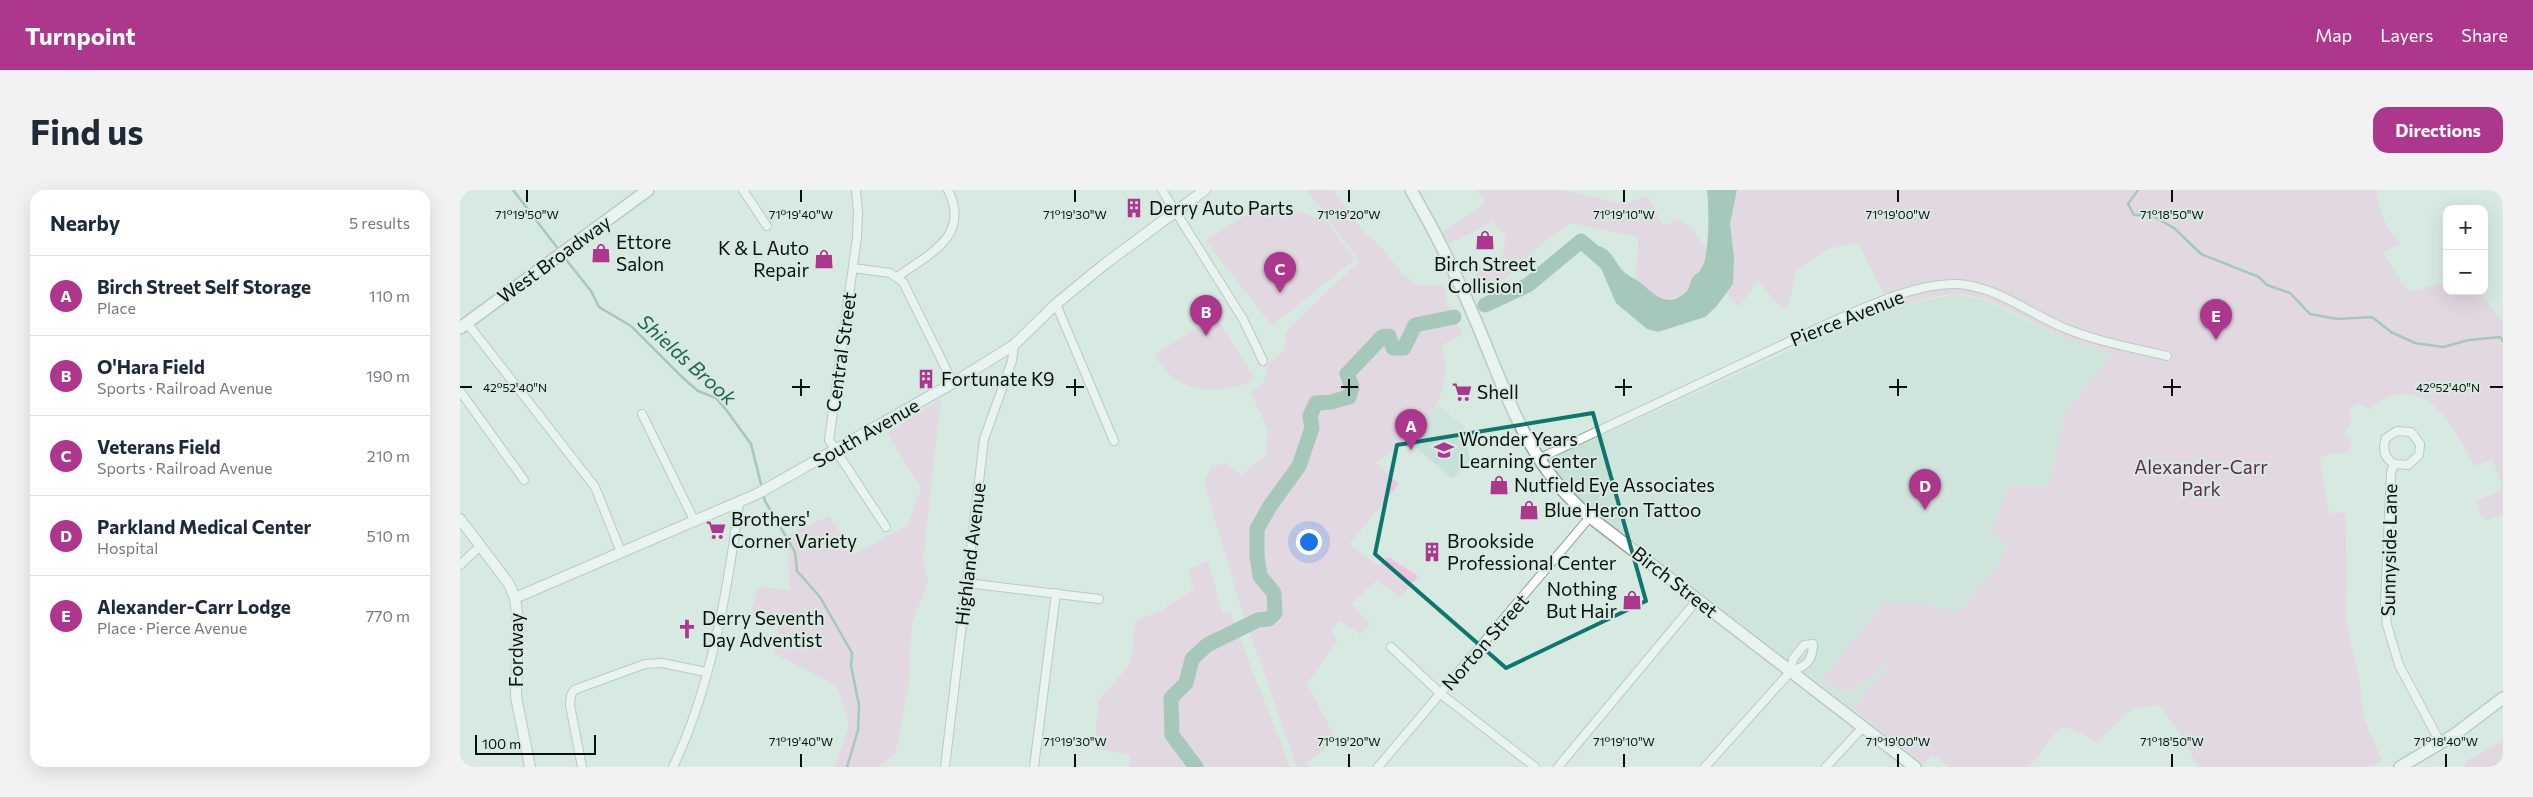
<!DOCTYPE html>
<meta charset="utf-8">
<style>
:root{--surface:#fff;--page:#f2f2f3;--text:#1f2937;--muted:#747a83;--line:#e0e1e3;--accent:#ad378d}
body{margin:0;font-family:Commissioner,sans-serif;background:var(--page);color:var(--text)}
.controls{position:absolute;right:15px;top:15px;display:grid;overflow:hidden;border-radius:10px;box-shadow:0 5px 20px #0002}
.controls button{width:45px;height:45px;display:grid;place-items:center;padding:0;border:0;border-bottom:1px solid var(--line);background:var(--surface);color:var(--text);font:25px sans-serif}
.scale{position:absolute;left:15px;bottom:12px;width:121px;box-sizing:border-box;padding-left:5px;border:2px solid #0a100e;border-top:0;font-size:14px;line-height:18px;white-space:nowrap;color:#0a100e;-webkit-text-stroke:4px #d7eae2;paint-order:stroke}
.you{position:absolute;left:848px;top:351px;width:18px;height:18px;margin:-12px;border:4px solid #fff;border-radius:50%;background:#1a73e8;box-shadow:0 0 0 8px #1a73e833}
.badge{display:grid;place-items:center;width:32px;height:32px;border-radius:50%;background:var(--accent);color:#fff;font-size:16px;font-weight:700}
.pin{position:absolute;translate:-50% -41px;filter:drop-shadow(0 1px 2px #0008)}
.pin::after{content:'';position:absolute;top:26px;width:18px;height:15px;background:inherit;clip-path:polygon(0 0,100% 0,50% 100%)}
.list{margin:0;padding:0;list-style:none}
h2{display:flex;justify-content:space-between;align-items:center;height:65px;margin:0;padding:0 20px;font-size:21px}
h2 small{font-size:16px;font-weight:400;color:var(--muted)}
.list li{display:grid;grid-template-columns:32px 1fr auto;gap:15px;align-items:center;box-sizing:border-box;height:80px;padding:0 20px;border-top:1px solid var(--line)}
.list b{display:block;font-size:19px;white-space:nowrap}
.list p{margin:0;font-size:16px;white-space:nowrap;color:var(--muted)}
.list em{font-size:16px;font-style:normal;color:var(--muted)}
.map{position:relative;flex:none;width:2043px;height:577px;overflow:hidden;border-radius:15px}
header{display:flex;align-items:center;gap:30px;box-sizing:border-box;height:70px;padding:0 25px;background:var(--accent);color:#fff}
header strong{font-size:24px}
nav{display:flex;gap:28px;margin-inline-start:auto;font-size:18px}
.intro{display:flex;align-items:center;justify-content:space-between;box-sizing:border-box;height:120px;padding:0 30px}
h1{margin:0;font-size:35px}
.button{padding:12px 22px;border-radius:15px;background:var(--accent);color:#fff;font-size:18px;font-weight:700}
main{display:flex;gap:30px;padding:0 30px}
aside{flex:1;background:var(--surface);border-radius:15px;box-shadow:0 5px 20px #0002}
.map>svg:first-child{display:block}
.built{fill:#c6e1d6}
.green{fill:#efc3df}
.water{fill:#68a18c}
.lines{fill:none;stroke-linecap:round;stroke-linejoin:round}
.stream{stroke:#68a18c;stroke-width:2.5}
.river{stroke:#68a18c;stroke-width:15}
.street-casing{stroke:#94a69e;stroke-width:10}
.secondary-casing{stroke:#94a69e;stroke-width:12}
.primary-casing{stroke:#94a69e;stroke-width:14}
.street{stroke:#fff;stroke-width:8}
.secondary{stroke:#fff;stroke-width:10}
.primary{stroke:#fff;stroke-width:11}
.marked{fill:none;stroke:#0f766e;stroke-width:4;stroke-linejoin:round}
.ticks{fill:none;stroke:#0a100e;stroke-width:2}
.labels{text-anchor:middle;stroke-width:4;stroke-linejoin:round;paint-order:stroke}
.poi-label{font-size:19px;fill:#0a100e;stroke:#d7eae2;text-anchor:start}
.street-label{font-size:19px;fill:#0a100e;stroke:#d7eae2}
.park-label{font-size:19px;fill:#60274f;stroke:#d7eae2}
.water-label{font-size:20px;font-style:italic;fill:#1e654f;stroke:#d7eae2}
.ticks-label{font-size:12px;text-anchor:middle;fill:#0a100e;stroke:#d7eae2;stroke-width:4;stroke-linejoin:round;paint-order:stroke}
</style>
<header>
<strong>Turnpoint</strong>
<nav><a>Map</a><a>Layers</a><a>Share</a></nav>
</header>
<div class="intro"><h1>Find us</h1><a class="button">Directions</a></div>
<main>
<aside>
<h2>Nearby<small>5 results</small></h2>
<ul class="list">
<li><span class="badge">A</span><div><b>Birch Street Self Storage</b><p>Place</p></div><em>110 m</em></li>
<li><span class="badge">B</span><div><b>O'Hara Field</b><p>Sports · Railroad Avenue</p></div><em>190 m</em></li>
<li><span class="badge">C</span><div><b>Veterans Field</b><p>Sports · Railroad Avenue</p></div><em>210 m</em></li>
<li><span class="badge">D</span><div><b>Parkland Medical Center</b><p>Hospital</p></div><em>510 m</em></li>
<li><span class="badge">E</span><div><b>Alexander-Carr Lodge</b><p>Place · Pierce Avenue</p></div><em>770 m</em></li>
</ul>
</aside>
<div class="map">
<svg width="2043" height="577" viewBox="0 0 2043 577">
<rect width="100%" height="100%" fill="#d7eae2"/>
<path class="built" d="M1497,104L1527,111L1590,142L1638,159L1700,175L1501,421L1464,429L1393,519L1112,304L1085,271L1405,127L1444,115Z
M978,216L1004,236L1010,271L992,289L947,249Z"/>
<path class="green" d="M847,0H874L901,39L926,62L941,83L957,95L984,96L987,113L1002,144L982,155C996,217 959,238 916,273L939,294L889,354L919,376L928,367L958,386L940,408L917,390L892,414L910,434L900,444L879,431L871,440L877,452L847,493L876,550L847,573L848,577H837L781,418L744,293L751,277L766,273L781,285L806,265L808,240L791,203L804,192L808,174L824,161L826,143L833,134L899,71Z
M1017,0H1102L1164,14L1187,6L1204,36L1218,30L1232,37L1247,60L1241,80L1233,86L1228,100L1216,107L1205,110L1195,106L1176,90L1178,47L1111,33L1089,47L1045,88L1018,106L1008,91L1043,65L1046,45L1032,32L989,54L982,43L1026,13Z
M1277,0H1918C1916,18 1928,42 1941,53L1923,63L1945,98L1954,101L1987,91V101H2019L2043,133V324L2028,330L2020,325L2017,311L2042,299L2033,270L2015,276C1997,247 1977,196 1933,205C1925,207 1916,215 1909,219L1897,213L1889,221L1892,231L1884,243L1892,251L1889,262L1868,264L1860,268L1869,323L1886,322L1887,435L1899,488L1904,529L1922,571L1906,577H1738L1721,545L1700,515L1672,519L1637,552L1612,539L1600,537L1569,577H1490L1472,564L1464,574L1393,519L1434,467L1389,502L1371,497L1362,489L1425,412L1469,414L1494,422L1501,421L1539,373L1547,355L1532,341L1548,296H1589L1605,224L1651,165L1658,164C1635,158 1611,152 1589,141C1561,127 1530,105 1498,104C1477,104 1451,113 1431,119L1398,52L1368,59L1335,81L1332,101L1326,120L1317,114L1298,90L1279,117L1267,103C1280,82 1270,58 1270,34C1270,23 1274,11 1277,0Z
M814,17L828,18L866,31L895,69L812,136L746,51L790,22Z
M755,126L795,189C761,207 714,204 695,165Z
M481,209L463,369L468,390L452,435L448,499L438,552L435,563L419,577H374L389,535L377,496L313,463L320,430L291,420L298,397L329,400L328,345L369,326L395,364L448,335L461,298L427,243Z
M748,371L763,424L770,422L830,577H668L671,565L635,559L638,511L671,473L675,431L700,421L734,399L728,379Z
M2043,551V577H2004L2006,571Z"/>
<path class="water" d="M1247,0H1277L1270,34L1274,68L1273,94L1256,117L1245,127L1198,142L1187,139L1156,113L1137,69L1128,60L1132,56C1149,54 1153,69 1162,80C1167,86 1175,88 1181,93C1196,106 1208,119 1227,101C1230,97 1230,91 1233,87C1235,84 1239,83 1241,79C1250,66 1249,17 1247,0Z"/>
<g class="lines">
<path class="stream" d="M53,0L99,60
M1678,0L1668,14L1674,25H1691L1714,38L1741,64L1799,87L1807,95L1830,103L1850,124L1877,129L1912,127L1931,142L1955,153L1983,157L2009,150L2040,147L2043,151
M104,67L131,101L139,117L171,136L223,188L238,201L256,208L267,221L291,254L302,298
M303,303L305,311L335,362L337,381L360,407L392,463L391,476L399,515L398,540L387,577"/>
<path class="river" d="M1025,115L1068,95L1121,51L1144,71
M736,577L712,545L711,508L726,493L732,469L747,455L798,430L809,429L815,423L814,403L800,386L797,367V339L810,316L839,276L852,238L850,226L856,213L871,212L889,207L892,197L887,184L922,147L929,146L933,158H944L955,135L994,127"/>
<defs>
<path id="street" d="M283,0L307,36
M396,0L398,23L397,47L369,250L426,337
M702,0L783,129L803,171
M393,78L430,83L443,92L493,193
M437,87C469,64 511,46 488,0
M596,114L654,251
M7,133L135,297L161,362
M0,201L64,290
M182,224L235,332
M1078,269L1367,134C1404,118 1457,92 1498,94C1539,97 1571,125 1607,139C1639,152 1674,158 1707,166
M1934,274C1924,268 1922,259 1926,248L1937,241L1951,242L1960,254L1959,265L1948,275L1934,274L1931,283L1925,414L1927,435L1939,475L1981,554
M0,375L20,356
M507,393L639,409
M1353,454C1353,470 1346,477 1331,481L1333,469L1344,455Z
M931,457L981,504L1075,577
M122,577L110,515L111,505L114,500L185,474L202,473L246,482
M213,577C251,498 268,399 279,313
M485,577L524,249L552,171L554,155
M574,577L596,403
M918,577L1130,327
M1098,577L1238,409
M1245,577L1331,481
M1366,577L1403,537"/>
<path id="secondary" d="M0,329L49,394L55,408L58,431L56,507L70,577
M55,408L297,304L493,193L554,155L596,114L646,73L745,0"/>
<path id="primary" d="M951,0C976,43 999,90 1018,136C1048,208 1069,276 1130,327L1455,577
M0,138L188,0
M1940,577L1994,545L2043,508"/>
</defs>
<use href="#street" class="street-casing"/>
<use href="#secondary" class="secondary-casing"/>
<use href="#primary" class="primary-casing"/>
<use href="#street" class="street"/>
<use href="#secondary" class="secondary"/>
<use href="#primary" class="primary"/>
</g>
<path d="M0 0H2043V577H0ZM1133,223L1186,411L1046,478L915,364L937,255Z" fill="#d7eae2" fill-opacity=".55" fill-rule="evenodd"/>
<path class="marked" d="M1133,223L1186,411L1046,478L915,364L937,255Z"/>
<path class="ticks" d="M67,0V12M341,0V12M615,0V12M889,0V12M1164,0V12M1438,0V12M1712,0V12M341,189V206M615,189V206M889,189V206M1164,189V206M1438,189V206M1712,189V206M0,197H12M332,197H350M606,197H624M881,197H898M1155,197H1172M1429,197H1447M1703,197H1721M2030,197H2043M341,564V577M615,564V577M889,564V577M1164,564V577M1438,564V577M1712,564V577M1986,564V577"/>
<defs>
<symbol id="building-bare" viewBox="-9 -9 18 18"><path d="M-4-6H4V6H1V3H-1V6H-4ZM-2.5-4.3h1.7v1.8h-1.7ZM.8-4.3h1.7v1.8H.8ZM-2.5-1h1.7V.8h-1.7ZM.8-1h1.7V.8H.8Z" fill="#ad378d" stroke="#d7eae2" stroke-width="2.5" paint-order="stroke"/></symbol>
<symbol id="shop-bare" viewBox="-9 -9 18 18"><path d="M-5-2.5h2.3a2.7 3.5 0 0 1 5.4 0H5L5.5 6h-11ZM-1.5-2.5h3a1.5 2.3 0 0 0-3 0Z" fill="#ad378d" stroke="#d7eae2" stroke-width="2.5" paint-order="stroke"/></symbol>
<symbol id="supermarket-bare" viewBox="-9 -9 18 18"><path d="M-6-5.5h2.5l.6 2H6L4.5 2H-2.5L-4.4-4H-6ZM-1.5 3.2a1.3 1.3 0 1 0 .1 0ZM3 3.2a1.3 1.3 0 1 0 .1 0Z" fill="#ad378d" stroke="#d7eae2" stroke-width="2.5" paint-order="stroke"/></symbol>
<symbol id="school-bare" viewBox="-9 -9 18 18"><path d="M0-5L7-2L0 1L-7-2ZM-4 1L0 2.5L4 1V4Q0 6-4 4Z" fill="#ad378d" stroke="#d7eae2" stroke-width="2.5" paint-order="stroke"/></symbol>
<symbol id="church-bare" viewBox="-9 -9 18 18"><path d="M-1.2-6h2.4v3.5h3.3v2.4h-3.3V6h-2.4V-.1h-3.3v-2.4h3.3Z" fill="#ad378d" stroke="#d7eae2" stroke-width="2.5" paint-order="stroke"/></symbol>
</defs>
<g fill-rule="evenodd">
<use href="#building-bare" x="660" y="4" width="28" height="28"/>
<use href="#shop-bare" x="1011" y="36" width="28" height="28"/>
<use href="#shop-bare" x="127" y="49" width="28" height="28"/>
<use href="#shop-bare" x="350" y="55" width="28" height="28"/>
<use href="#building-bare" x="452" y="175" width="28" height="28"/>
<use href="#supermarket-bare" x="988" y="188" width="28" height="28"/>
<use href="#school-bare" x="970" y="246" width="28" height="28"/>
<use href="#shop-bare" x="1025" y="281" width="28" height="28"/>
<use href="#shop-bare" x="1055" y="306" width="28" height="28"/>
<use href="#supermarket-bare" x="242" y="326" width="28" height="28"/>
<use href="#building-bare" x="958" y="348" width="28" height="28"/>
<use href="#shop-bare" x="1158" y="396" width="28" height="28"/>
<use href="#church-bare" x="213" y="425" width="28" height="28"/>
</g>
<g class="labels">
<g class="poi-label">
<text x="689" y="25">Derry Auto Parts</text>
<text x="156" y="59">Ettore<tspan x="156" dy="22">Salon</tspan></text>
<text x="349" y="65" text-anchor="end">K &amp; L Auto<tspan x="349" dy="22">Repair</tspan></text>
<text x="1025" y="81" text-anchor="middle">Birch Street<tspan x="1025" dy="22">Collision</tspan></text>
<text x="481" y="196">Fortunate K9</text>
<text x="1017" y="209">Shell</text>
<text x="999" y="256">Wonder Years<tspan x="999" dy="22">Learning Center</tspan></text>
<text x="1054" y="302">Nutfield Eye Associates</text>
<text x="1084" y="327">Blue Heron Tattoo</text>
<text x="271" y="336">Brothers'<tspan x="271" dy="22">Corner Variety</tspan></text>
<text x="987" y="358">Brookside<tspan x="987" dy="22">Professional Center</tspan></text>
<text x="1157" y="406" text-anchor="end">Nothing<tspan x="1157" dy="22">But Hair</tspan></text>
<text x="242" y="435">Derry Seventh<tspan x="242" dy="22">Day Adventist</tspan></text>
</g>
<g class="street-label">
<text transform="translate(94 69) rotate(-36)" y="7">West Broadway</text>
<text transform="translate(1387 128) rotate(-22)" y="7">Pierce Avenue</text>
<text transform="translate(381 162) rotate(-82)" y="7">Central Street</text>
<text transform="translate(406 243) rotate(-30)" y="7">South Avenue</text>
<text transform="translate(1929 360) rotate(-89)" y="7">Sunnyside Lane</text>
<text transform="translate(510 364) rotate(-83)" y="7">Highland Avenue</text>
<text transform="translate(1215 392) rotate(38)" y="7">Birch Street</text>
<text transform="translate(1025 452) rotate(-49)" y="7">Norton Street</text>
<text transform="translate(56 460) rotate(-90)" y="7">Fordway</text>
</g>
<g class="park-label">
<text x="1741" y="284">Alexander-Carr<tspan x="1741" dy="22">Park</tspan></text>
</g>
<g class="water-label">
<text transform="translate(227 170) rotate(42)" y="7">Shields Brook</text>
</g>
</g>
<g class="ticks-label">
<text x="67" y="29">71°19'50"W</text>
<text x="341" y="29">71°19'40"W</text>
<text x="615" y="29">71°19'30"W</text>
<text x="889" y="29">71°19'20"W</text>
<text x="1164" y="29">71°19'10"W</text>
<text x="1438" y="29">71°19'00"W</text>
<text x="1712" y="29">71°18'50"W</text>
<text x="55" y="202">42°52'40"N</text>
<text x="1988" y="202">42°52'40"N</text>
<text x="341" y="556">71°19'40"W</text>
<text x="615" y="556">71°19'30"W</text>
<text x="889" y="556">71°19'20"W</text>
<text x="1164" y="556">71°19'10"W</text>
<text x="1438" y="556">71°19'00"W</text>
<text x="1712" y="556">71°18'50"W</text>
<text x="1986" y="556">71°18'40"W</text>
</g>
</svg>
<div class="controls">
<button>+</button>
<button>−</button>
</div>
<div class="scale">100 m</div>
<div class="you"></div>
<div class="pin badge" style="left:951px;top:260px">A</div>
<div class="pin badge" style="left:746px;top:146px">B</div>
<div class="pin badge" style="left:820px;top:103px">C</div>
<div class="pin badge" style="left:1465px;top:320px">D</div>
<div class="pin badge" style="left:1756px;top:150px">E</div>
</div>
</main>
